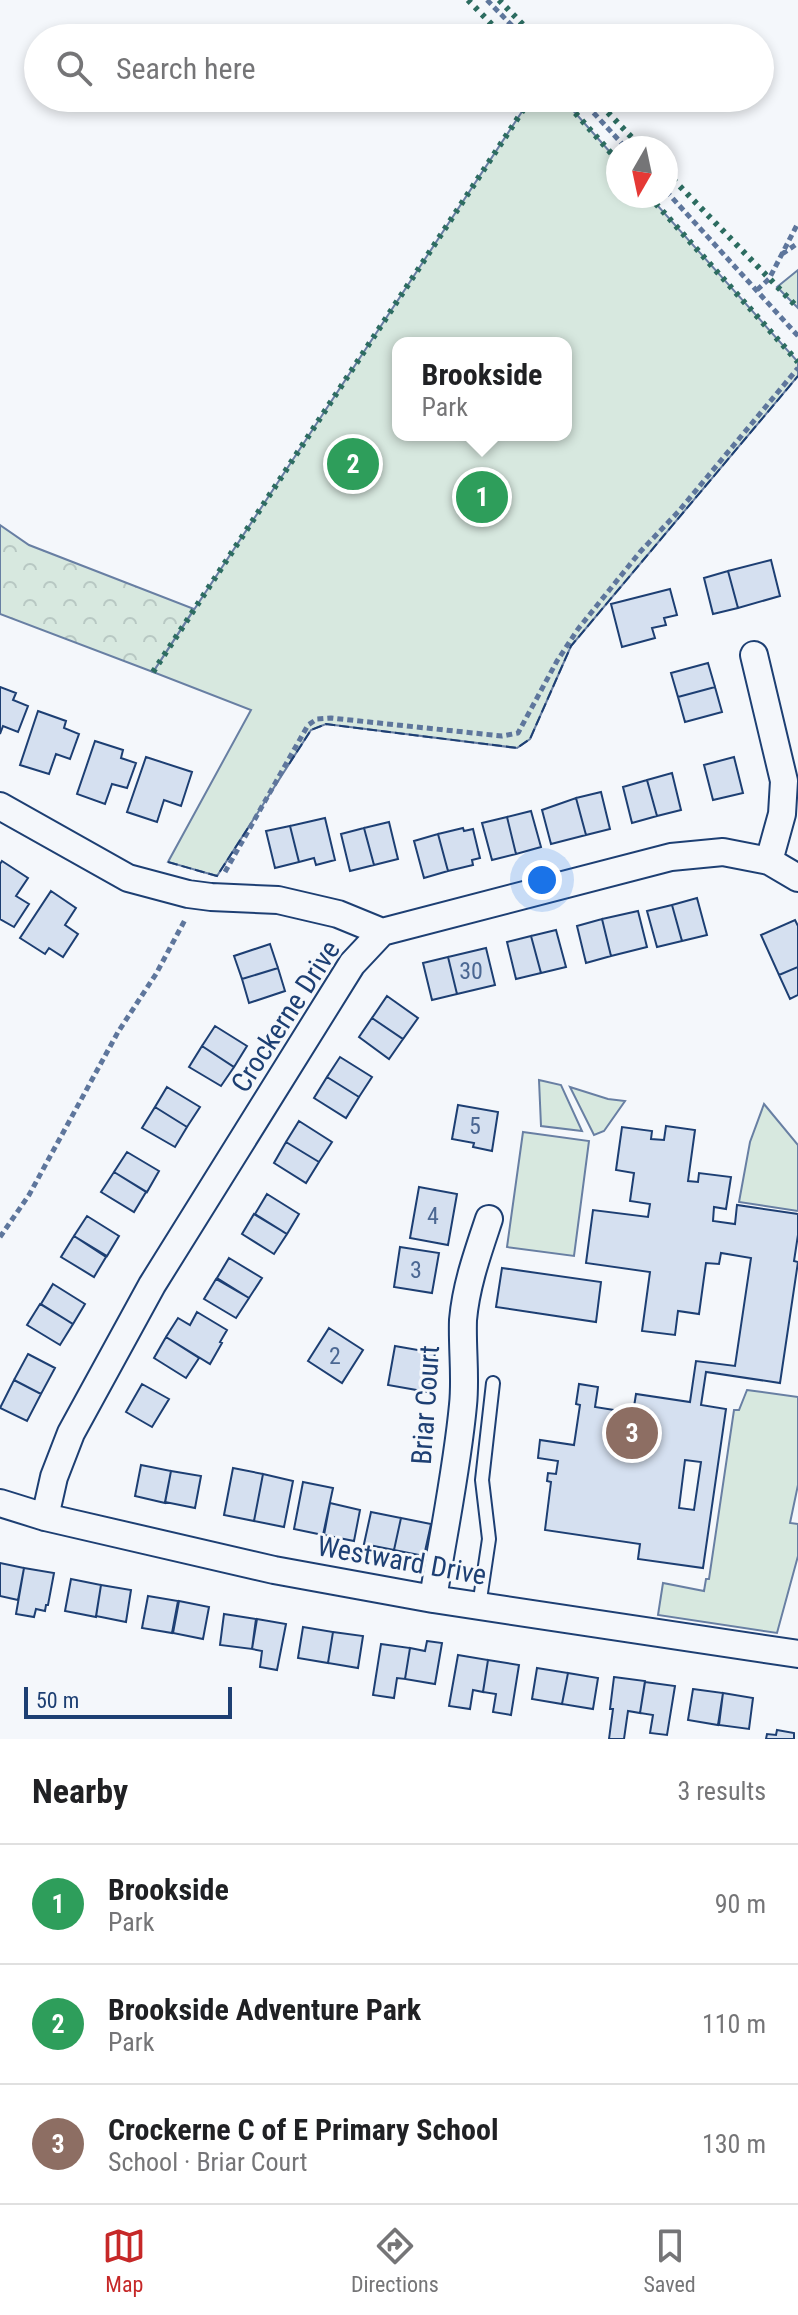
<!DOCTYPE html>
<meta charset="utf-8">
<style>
:root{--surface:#fff;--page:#f6f6f6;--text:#202124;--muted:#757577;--line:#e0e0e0;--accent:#c62828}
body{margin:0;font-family:"Roboto Condensed",sans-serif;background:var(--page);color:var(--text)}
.compass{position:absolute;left:606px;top:136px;width:72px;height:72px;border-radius:50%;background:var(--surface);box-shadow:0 4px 12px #0003;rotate:189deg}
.scale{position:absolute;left:24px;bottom:20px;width:208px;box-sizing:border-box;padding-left:8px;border:4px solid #1d3f73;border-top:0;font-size:22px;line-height:28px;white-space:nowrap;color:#1d3f73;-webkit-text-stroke:6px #f4f7fb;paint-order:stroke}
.you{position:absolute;left:542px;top:880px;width:28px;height:28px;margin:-20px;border:6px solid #fff;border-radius:50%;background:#1a73e8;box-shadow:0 0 0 12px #1a73e833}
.badge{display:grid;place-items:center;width:52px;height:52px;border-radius:50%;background:var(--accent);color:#fff;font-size:26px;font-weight:700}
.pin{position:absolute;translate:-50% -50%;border:4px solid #fff;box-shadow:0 2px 8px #0006}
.popup{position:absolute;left:392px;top:337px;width:180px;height:104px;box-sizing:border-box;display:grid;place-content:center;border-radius:16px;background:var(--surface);filter:drop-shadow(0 2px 6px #0005);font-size:26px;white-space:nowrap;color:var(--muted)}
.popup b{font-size:30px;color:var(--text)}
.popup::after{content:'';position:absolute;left:50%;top:100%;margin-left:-16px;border:16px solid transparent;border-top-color:var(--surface)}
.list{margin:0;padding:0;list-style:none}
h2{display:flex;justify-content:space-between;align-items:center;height:104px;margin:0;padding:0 32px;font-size:34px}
h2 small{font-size:26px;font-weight:400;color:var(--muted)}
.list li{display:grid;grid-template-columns:52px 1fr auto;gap:24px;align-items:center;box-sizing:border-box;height:120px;padding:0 32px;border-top:2px solid var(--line)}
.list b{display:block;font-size:30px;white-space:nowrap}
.list p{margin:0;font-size:26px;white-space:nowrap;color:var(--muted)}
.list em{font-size:26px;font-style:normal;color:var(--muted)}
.icon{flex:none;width:44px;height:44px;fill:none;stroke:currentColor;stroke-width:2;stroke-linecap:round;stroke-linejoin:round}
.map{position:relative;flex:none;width:798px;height:1739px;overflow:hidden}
.search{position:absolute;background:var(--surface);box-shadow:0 4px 12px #0003;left:24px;right:24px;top:24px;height:88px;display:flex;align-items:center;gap:20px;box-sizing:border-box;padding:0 28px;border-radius:44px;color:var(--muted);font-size:30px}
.sheet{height:464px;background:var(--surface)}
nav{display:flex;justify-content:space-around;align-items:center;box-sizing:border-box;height:112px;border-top:2px solid var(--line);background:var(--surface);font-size:22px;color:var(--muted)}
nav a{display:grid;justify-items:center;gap:4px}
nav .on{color:var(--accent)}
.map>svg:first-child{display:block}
.green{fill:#d7e8df;stroke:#687fa3;stroke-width:2;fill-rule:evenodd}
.forest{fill:url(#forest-crowns);stroke:#687fa3;stroke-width:2}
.building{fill:#d5e0f0;stroke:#1d3f73;stroke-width:2;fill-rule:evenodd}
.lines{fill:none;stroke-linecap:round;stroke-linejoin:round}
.service-casing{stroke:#1d3f73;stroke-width:16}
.minor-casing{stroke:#1d3f73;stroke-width:30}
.path{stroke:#5e769c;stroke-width:5;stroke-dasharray:6 4;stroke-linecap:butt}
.service{stroke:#f4f7fb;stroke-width:12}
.minor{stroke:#f4f7fb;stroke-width:26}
.hedge{stroke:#2c6c60;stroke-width:6;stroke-dasharray:4 6;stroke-linecap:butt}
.fence{stroke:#1d3f73;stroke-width:2;stroke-dasharray:10 4;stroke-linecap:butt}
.labels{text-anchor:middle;stroke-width:6;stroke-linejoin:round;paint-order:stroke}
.number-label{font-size:24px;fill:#4b6792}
.street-label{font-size:28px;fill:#1d3f73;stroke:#f4f7fb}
</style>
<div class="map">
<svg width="798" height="1739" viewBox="0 0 798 1739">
<defs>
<pattern id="forest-crowns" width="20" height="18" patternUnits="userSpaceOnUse" patternTransform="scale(2)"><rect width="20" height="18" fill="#d7e8df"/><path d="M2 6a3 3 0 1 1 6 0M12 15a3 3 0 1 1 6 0" fill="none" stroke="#b8c8c3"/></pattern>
</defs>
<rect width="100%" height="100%" fill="#f4f7fb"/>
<path class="green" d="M531,98H562L618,161V196H649L798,362V376L571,646L530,739L517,748L326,724L311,730L217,876L168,862L251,710L153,672ZM398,343H566V435H398Z
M798,270V308L777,287Z
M539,1080L561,1085L582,1131L541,1126Z
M570,1087L608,1099L625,1101L604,1131L594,1135Z
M764,1104L798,1145V1211L739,1202L750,1142Z
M523,1132L589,1141L574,1256L507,1247Z
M747,1390L798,1397V1485L790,1523L798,1524V1556L777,1633L658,1615L663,1583L704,1591L706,1579H709L734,1410H739Z"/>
<path class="forest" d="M0,525L29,545L194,609L153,672L0,614Z"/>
<path class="building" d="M771,560L780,596L738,608L728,571Z
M728,571L738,608L713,614L704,578Z
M670,589L677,615L664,618L666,625L652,628L655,638L622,647L611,604Z
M708,663L715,687L678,697L671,673Z
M0,687L16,693L13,700L28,706L18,732L3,726L0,734Z
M715,687L722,712L685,722L678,697Z
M38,711L66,721L64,728L79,734L70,759L56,754L49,774L20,765Z
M95,741L123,750L121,758L136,763L127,788L112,784L105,804L77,794Z
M146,757L192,772L181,806L164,800L157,822L127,812Z
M734,757L743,793L713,800L704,765Z
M672,773L681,810L657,816L647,780Z
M647,780L657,816L632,823L623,787Z
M601,792L610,829L586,835L576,798Z
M576,798L586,835L551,844L542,810Z
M531,811L541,847L516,854L507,817Z
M507,817L516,854L492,860L482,823Z
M325,818L335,860L316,865L314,858L299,862L290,826Z
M389,822L398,859L374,865L364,828Z
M290,826L299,862L275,868L266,831Z
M364,828L374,865L350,871L341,834Z
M463,828L464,831L473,829L480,858L472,860L473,865L448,871L438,834Z
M438,834L448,871L424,878L414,841Z
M2,861L28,878L16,896L29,904L14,927L0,919V864Z
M51,891L76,908L65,925L78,934L63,957L49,948L45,954L20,938Z
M697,898L707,935L682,941L672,905Z
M672,905L682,941L657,947L647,911Z
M638,911L647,947L611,956L602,919Z
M602,919L611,956L586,963L577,926Z
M795,920L798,926V967L779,975L761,935Z
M556,930L566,967L541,973L531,936Z
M531,936L541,973L516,979L507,942Z
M270,944L278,968L242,979L234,956Z
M486,948L495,985L457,994L448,957Z
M448,957L457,994L432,1000L423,963Z
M798,967V995L790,999L779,975Z
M278,968L285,991L249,1003L242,979Z
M387,996L418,1018L403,1039L372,1018Z
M372,1018L403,1039L389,1059L359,1037Z
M215,1026L247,1046L234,1067L202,1046Z
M202,1046L234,1067L221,1086L189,1067Z
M340,1057L372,1077L359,1097L327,1077Z
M327,1077L359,1097L346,1118L314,1098Z
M167,1087L200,1107L187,1127L155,1107Z
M458,1105L498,1112L492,1151L473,1147L474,1143L452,1139Z
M155,1107L187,1127L175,1147L142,1128Z
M299,1121L332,1142L319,1162L286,1142Z
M666,1126L695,1130L688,1181L698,1182L699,1173L731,1177L726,1209L714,1207L713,1221L735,1224L737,1205L798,1214V1235L794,1261L798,1262L780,1383L706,1372L701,1405L726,1409L703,1568L638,1559L640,1544L545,1530L551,1482L547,1481L548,1473L556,1474L558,1461L538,1458L540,1440L574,1445L580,1405L576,1404L579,1384L598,1387L595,1407L633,1413L636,1394L690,1402L696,1361L735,1366L751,1258L721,1253L719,1264L706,1263L699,1314L678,1311L675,1335L642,1331L650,1272L586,1263L593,1210L648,1217L650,1204L630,1201L634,1173L616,1170L622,1127L652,1131L651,1139L664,1140ZM685,1460L701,1462L694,1510L679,1508Z
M286,1142L319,1162L306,1183L274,1163Z
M127,1152L159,1171L147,1192L114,1172Z
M114,1172L146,1192L134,1212L101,1192Z
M419,1187L457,1194L448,1245L410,1238Z
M267,1194L299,1214L287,1234L255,1214Z
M254,1214L287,1234L274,1254L242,1234Z
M87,1216L119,1236L107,1256L74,1236Z
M74,1236L106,1257L94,1277L61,1257Z
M400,1247L439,1253L432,1293L394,1287Z
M229,1258L262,1278L249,1298L217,1278Z
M502,1268L601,1282L596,1322L496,1307Z
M216,1279L249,1298L236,1318L204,1299Z
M53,1284L85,1304L73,1324L41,1304Z
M40,1304L73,1324L60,1345L27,1325Z
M197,1312L227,1330L220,1342L222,1343L210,1364L166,1337L178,1318L190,1325Z
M329,1328L363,1350L342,1383L308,1361Z
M166,1337L199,1358L186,1378L154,1358Z
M395,1346L435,1353L428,1392L388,1385Z
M28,1354L55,1368L41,1394L14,1380Z
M14,1380L41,1394L27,1421L0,1408Z
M142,1384L169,1399L152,1427L126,1412Z
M141,1465L171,1471L165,1503L135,1496Z
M233,1468L263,1474L254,1521L224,1515Z
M171,1471L201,1476L195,1508L165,1502Z
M263,1474L293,1481L284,1527L254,1521Z
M303,1482L333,1488L323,1535L294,1529Z
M330,1503L360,1510L354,1541L324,1535Z
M371,1512L401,1518L394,1550L364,1544Z
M401,1518L431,1524L424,1556L394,1550Z
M0,1563L24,1568L18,1600L0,1596Z
M24,1568L54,1573L48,1605H46L45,1611L36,1609L34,1617L16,1614Z
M71,1579L101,1585L96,1617L65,1611Z
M101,1585L131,1590L126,1622L96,1616Z
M148,1596L178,1601L172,1633L142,1628Z
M179,1601L209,1607L203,1639L173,1633Z
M224,1614L256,1619L252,1649L220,1645Z
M257,1619L286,1624L277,1670L260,1667L262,1651L252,1649Z
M303,1627L333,1632L328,1663L298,1658Z
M333,1632L363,1636L358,1668L328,1663Z
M427,1641L442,1643L435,1684L405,1679L410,1648L425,1651Z
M381,1644L410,1648L405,1679L397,1678L394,1698L373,1695Z
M458,1655L488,1660L483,1692L473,1690L470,1709L449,1706Z
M488,1660L519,1665L511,1715L493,1712L496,1694L483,1692Z
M537,1668L568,1673L562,1704L532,1699Z
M568,1673L598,1678L593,1709L562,1704Z
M614,1677L645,1681L640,1713L628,1711L624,1739H609L613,1709H610Z
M645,1682L675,1686L667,1735L650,1733L653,1715L640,1713Z
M693,1689L723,1693L718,1725L688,1720Z
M723,1693L753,1698L749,1729L719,1725Z
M777,1730L794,1733V1739H766L767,1734L776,1735Z"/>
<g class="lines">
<defs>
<path id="service" d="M479,1606L489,1539L482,1480L493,1383"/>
<path id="minor" d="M754,655L784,781L782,814L769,861
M0,806L128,878L188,894L211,897L278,900L338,914L382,932
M0,1503L45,1517L274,1570L433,1599L798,1654
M45,1517L54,1477L71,1433L152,1285L352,964L382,932L671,857L723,852L769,861L798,878
M433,1599C443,1535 457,1469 463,1405C466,1377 462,1349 463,1320C466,1285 478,1252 489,1219"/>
</defs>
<use href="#service" class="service-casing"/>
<use href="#minor" class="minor-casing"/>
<path class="path" d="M487,0L524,38
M580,98L626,148
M666,191L798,336
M782,254L798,243
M757,290L769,279L798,223
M225,872L308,725L317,719L331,718L502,736L518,733L557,661L578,629L640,552L678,512L798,368
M0,1237L29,1195L118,1032L156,974L186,918"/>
<use href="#service" class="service"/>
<use href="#minor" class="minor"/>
<path class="hedge" d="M468,0L505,38
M499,0L536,38
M562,98L618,161
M594,98L642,148
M666,172L798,308
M649,196L798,362
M153,672L531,98"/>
<path class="fence" d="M289,764L311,730L326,724L517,748L530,739L571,646L798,376
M168,862L217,876L248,828"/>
</g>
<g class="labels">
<g class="number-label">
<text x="471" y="979">30</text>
<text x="475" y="1134">5</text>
<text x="433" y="1224">4</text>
<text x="416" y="1278">3</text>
<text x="335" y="1364">2</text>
</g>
<g class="street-label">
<text transform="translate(285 1016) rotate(-57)" y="10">Crockerne Drive</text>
<text transform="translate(425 1405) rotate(-86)" y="10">Briar Court</text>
<text transform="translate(402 1560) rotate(10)" y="10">Westward Drive</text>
</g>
</g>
</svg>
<svg class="compass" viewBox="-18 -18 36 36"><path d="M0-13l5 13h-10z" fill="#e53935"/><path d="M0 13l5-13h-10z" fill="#757577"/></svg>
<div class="scale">50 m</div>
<div class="you"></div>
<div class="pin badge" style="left:482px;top:497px;background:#2e9e5b">1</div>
<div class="popup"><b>Brookside</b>Park</div>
<div class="pin badge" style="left:353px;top:464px;background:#2e9e5b">2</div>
<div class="pin badge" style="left:632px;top:1433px;background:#8d6e63">3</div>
<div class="search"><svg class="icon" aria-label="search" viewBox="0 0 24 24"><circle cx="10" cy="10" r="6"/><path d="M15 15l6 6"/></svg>Search here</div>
</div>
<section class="sheet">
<h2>Nearby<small>3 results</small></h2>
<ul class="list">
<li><span class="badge" style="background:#2e9e5b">1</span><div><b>Brookside</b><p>Park</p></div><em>90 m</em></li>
<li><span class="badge" style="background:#2e9e5b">2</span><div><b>Brookside Adventure Park</b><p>Park</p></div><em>110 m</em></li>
<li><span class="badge" style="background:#8d6e63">3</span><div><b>Crockerne C of E Primary School</b><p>School · Briar Court</p></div><em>130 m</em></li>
</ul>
</section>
<nav>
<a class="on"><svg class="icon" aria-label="map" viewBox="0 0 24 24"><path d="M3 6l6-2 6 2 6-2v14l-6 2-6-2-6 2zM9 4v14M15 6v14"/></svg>Map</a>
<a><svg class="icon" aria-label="directions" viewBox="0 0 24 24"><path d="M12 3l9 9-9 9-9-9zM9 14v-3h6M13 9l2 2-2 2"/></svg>Directions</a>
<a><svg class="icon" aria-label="saved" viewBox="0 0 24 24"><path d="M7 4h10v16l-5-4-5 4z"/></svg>Saved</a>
</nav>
